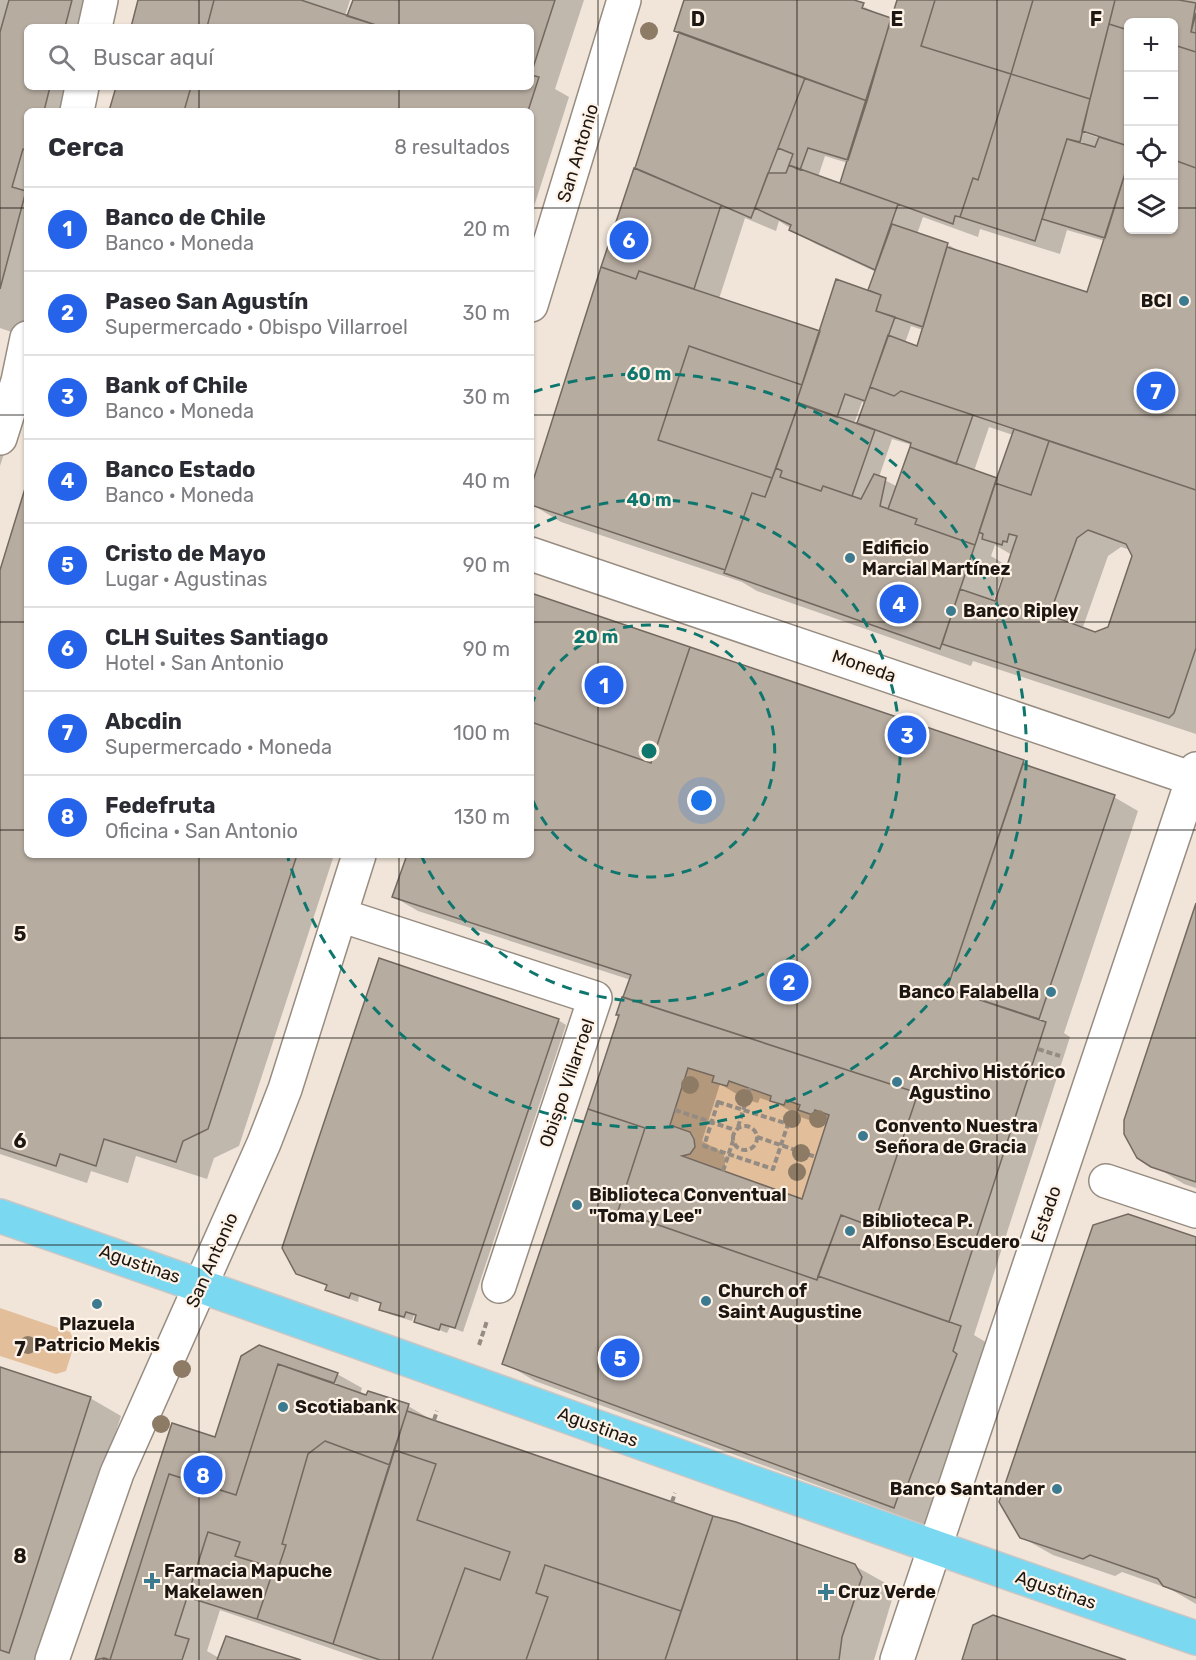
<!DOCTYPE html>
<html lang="es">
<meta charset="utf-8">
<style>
:root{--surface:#fff;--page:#f2f2f3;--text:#2b2b33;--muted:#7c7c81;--line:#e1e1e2;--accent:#2563eb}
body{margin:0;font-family:Rubik,sans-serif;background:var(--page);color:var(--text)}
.controls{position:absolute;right:18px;top:18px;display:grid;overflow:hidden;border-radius:9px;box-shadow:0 2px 4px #0004}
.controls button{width:54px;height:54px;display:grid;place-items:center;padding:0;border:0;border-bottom:2px solid var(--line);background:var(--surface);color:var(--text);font:30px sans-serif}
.you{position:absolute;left:702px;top:801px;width:21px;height:21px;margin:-15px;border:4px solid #fff;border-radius:50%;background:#1a73e8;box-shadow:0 0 0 9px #1a73e833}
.badge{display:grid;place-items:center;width:39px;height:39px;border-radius:50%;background:var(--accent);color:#fff;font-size:20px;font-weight:700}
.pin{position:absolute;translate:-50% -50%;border:3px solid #fff;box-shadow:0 2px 6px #0006}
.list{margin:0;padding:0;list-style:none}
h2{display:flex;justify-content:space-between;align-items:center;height:78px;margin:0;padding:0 24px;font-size:26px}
h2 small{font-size:20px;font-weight:400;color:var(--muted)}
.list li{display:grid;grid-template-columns:39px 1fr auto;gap:18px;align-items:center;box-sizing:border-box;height:84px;padding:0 24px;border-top:2px solid var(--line)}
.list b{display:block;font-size:22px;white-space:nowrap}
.list p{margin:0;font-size:20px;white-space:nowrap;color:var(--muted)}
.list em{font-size:20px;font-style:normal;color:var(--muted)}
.icon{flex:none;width:33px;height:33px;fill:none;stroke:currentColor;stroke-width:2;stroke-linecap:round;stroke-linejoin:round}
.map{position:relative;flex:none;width:1196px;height:1660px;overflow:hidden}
.search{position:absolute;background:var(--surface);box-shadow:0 2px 4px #0004;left:24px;top:24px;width:510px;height:66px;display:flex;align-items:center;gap:15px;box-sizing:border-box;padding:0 21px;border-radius:9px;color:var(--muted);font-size:22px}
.panel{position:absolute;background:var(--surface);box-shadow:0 2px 4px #0004;left:24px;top:108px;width:510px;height:750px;border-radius:9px}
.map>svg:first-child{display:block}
.green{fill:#e2be9a}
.shadow{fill:#0003;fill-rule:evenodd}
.building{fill:#b7aca0;stroke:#74695f;stroke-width:1.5;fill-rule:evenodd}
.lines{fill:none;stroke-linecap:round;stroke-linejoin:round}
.minor-casing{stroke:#978c81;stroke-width:36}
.major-casing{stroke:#c9c7c6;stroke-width:36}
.path{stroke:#948b83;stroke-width:4;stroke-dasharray:6 3;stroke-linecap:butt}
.minor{stroke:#fff;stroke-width:33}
.major{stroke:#7ad8f0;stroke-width:33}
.tree{fill:#8e7b65}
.grid{fill:none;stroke:#1c1713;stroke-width:1.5;stroke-opacity:0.55}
.ring{fill:none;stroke:#0f766e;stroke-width:3;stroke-dasharray:10 8}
.poi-dot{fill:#3b7a8f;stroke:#fff2e6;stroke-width:2}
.labels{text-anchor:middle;stroke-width:4.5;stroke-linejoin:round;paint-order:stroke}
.street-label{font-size:18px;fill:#1c1713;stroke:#fff2e6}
.poi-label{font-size:18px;font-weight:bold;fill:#1c1713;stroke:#fff2e6;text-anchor:start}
.grid-label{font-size:20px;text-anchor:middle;font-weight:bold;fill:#1c1713;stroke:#fff2e6;stroke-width:4.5;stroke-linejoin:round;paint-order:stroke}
.centre{fill:#0f766e;stroke:#fff2e6;stroke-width:3}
.ring-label{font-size:18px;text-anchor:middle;font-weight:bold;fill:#0f766e;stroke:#fff2e6;stroke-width:4.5;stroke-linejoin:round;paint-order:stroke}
</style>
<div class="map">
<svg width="1196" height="1660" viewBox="0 0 1196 1660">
<rect width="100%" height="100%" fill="#f1e5d9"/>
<path class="green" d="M688,1068L714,1076L712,1082L727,1086L729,1081L771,1096L770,1101L784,1105L786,1100L800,1105L798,1110L813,1115L815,1110L829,1115L802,1199L682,1156C692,1153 701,1141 690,1132C685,1129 675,1127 670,1125Z
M0,1308L70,1332L75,1342L66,1371L56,1374L0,1356Z"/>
<path class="shadow" d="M0,0H108L101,27H27V87H86L79,111H27V322L23,336L0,328Z
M139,0H350L345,16L348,17L355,0H584L555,89L569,97L531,216V111H111L117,87H531V27H132Z
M686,0H849L892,20L899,0H1196V734L973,661L971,666L757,591L742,582L561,522L531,504V492L680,33ZM1128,22H1174V230H1128ZM1076,127L1116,140L1115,143L1075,130ZM825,156L848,163L841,185L818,177ZM923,217L978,237L980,229L1060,254L1067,230L1105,241L1088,293L964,254L947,244L917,234ZM745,218L776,231L779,221L816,244L876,272L869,292L820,333L719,299ZM946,245H949L946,254H943ZM911,326L923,330L918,348L905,343ZM862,402L866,404L858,425L854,424ZM989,427L1013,435L998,480L974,471ZM892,439L912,445L898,487L879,477ZM995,545L1012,555L996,603L993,602L1006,565L991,556ZM1121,547L1131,550L1133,556L1109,628L1095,634L1083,627L1108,556Z
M0,425L10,435L0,466Z
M27,487V855H334L239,1146L214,1158L207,1179L136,1156L128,1183L91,1171L87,1183L0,1154V575Z
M531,595L1024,762L1042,772L1114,797L1138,811L1064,1033L1070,1037L974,1335L992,1346L925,1525L535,1381L504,1363L632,1000L625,996L631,980L418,911L394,897L408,855H531ZM720,1084L745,1099L758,1103L760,1098L778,1104L803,1118L815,1122L816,1119L827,1126L803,1201L721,1172L725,1165V1158L722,1152L702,1141Z
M1196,908V1188L1184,1184L1139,1157L1125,1134Z
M558,1020L566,1025L463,1332L450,1327L447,1333L416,1321L418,1316L414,1315L412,1321L389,1314L381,1309L382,1304L359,1296L358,1302L335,1294L327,1290L329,1286L297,1273Z
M1196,1239V1604L1170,1589L1122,1572L1115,1576L1053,1555L1021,1537Z
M242,1357L337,1374L362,1388L360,1394L408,1406L437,1423L855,1566L887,1584L893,1596L874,1660H364L220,1610L207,1651L219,1658L296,1660H97L172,1425L216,1439Z
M0,1368L90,1398L121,1416L43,1660H0Z"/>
<path class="building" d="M9,0H72L65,27H27V87H50L44,111H27V151L23,149L12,187L26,191L0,289V32Z
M138,0H214L207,27H131Z
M214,0H301L382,27H207Z
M353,0H555L531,74V27H382L347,16Z
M684,0H854L864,3L862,8L891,18L867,101L674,31Z
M897,0H935L921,46L1011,74L978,180L973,178L960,217L955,216L953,224L840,183Z
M935,0H1033L1011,74L921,46Z
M1033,0H1115L1090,99L1011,74Z
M1115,0H1179L1196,3L1191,32L1196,33V52L1174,45V22H1128V30L1109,24Z
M1196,13V33L1191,32Z
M1109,24L1128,30V146L1082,131Z
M679,32L805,78L751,218L635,168Z
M1174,45L1196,52V168L1174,160Z
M1011,74L1090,99L1080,142L1067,139L1035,241L960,217L973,178L978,180Z
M531,75L539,77L528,111H184L191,87H531Z
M805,78L867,101L848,160L808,148L800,170L789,165L793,154L778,148Z
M116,87H191L184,111H109Z
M1099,137L1128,146V164L1105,238L1042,219L1067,139L1095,147Z
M1174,160L1196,168V490L901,391L894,396L870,387L888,335L917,346L947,247L1087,292L1128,164V230H1174Z
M789,165L898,204L875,270L789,230L791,225L755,208L768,173H786Z
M634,168L721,205L694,289L639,271L636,279L601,267Z
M892,224L948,243L923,327L876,311L881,295L868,290Z
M601,267L636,279L639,271L820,331L802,385L689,346L658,440L772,478L765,497L752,493L725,570L531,505V487Z
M836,279L881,295L876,311L895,317L865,401L845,394L837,417L796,403Z
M689,346L802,385L796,403H799L772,478L658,440Z
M870,387L894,396L901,391L973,415L956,464L910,447L911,443L857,423Z
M799,403L875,430L852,496L823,486L821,491L780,477L782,471L776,468Z
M1014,429L1049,441L1031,495L995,483Z
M1049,441L1196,490V648L1174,713L1169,718L942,644L960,589L995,601L1017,536L1009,534L1007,542L1003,541L1002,545L982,539L983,534L979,532L995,483L1031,495ZM1088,530L1126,544L1132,556L1108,627L1095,632L1057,618L1052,608L1077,538Z
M910,447L997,478L975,545L915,524L917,519L888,509Z
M776,468L782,471L780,477L821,491L823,486L861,499L874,474L886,478L880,506L917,519L915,524L975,545L940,649L724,573L752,493L765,497Z
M27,482V855H297L208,1129L183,1141L176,1162L104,1139L96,1166L60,1154L56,1166L0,1148V570Z
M531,593L690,647L651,763L531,722Z
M690,647L1024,760L947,989L1046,1022L949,1322L818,1276L841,1215L873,1227L918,1093L623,997L631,975L392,897L407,855H531V722L651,763Z
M1023,764L1115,795L1039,1019L947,989Z
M1196,903V1182L1151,1167L1137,1158L1124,1134V1120Z
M379,958L559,1019L455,1328L441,1324L439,1330L414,1322L416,1315L406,1312L404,1317L379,1310L381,1303L351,1293L349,1298L325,1290L327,1285L296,1274L282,1248Z
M622,997L918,1093L873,1227L841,1215L817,1280L618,1211L645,1128L588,1109L619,1015H616ZM688,1068L714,1076L712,1082L727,1086L729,1081L771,1096L770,1101L784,1105L786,1100L800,1105L798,1110L813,1115L815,1110L829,1115L802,1199L682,1156L690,1154L695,1147L694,1139L690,1132L670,1125Z
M588,1109L645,1128L618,1211L817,1280L818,1276L961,1326L953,1351L957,1354L907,1486L902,1485L894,1508L502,1364Z
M1128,1214L1196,1237V1598L1163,1586L1158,1579L1090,1555L1083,1559L1020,1538L999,1502L1093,1225Z
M259,1345L338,1373L334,1383L278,1364L236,1495L169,1474L110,1660L104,1658L95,1660L172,1423L215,1437L241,1356Z
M278,1364L366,1395L368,1391L409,1404L390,1465L325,1441L308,1454L282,1544L286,1545L278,1569L235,1556L240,1542L208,1532L175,1635L189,1639L182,1660H103L104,1658L110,1660L169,1474L236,1495Z
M0,1367L91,1397L9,1653L0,1650Z
M407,1411L713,1516L681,1611L545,1565L536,1593L548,1597L526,1660H432L465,1568L500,1580L510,1552L417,1520L436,1464L394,1450Z
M325,1441L390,1465L333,1644L257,1619L274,1568L278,1569L286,1545L282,1544L308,1454Z
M394,1450L436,1464L417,1520L510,1552L500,1580L465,1568L432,1660H380L333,1644Z
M713,1516L736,1522L855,1564L862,1577L842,1637L839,1660H665Z
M208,1532L240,1542L235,1556L274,1568L257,1619L187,1597Z
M545,1565L681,1611L665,1660H526L548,1597L536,1593Z
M993,1615L1126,1660H962L973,1625Z
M226,1636L301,1660H217Z"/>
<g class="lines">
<defs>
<path id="minor" d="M95,27L101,0
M77,111L82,87
M531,305L624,0
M0,438L18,381L27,338
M531,554L1196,780
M340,915L595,998L499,1286
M1106,1181L1196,1211
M52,1660L117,1473L264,1143L285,1089L359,855
M897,1660L1196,769"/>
<path id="major" d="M0,1216C400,1354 796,1501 1196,1638"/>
</defs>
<use href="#minor" class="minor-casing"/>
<use href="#major" class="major-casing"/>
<path class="path" d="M1038,1049L1060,1056
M718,1102L788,1124L773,1169L704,1146Z
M675,1110L735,1130
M733 1138a12 12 0 1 1 24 0a12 12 0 1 1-24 0Z
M738,1127L750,1088
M757,1137L816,1157
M723,1171L733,1141
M479,1345L487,1321
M434,1420L437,1411
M672,1502L675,1493"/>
<use href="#minor" class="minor"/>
<use href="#major" class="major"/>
</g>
<g class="tree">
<circle cx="649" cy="31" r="9"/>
<circle cx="690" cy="1085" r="9"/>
<circle cx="744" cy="1098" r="9"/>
<circle cx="792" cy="1119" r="9"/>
<circle cx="818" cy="1119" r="9"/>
<circle cx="801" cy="1153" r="9"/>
<circle cx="797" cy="1172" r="9"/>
<circle cx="28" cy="1345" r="9"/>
<circle cx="182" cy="1369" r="9"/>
<circle cx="161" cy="1424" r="9"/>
</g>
<path class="grid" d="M199,0V27M399,0V27M598,0V1660M797,0V1660M997,0V1660M199,87V111M399,87V111M0,208H27M531,208H1128M1174,208H1196M0,415H27M531,415H1196M0,622H27M531,622H1196M0,830H27M531,830H1196M199,855V1660M399,855V1660M0,1038H1196M0,1245H1196M0,1452H1196"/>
<g class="ring">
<path d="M531 706A126 126 0 1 1 531 796"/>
<path d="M531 529A251 251 0 1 1 421 855"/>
<path d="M533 392A377 377 0 1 1 288 858"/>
</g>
<g class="poi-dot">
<circle cx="1184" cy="301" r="6"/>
<circle cx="850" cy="558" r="6"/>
<circle cx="951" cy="611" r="6"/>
<circle cx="1051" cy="992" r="6"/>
<circle cx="897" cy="1082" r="6"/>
<circle cx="863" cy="1136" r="6"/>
<circle cx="577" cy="1205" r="6"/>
<circle cx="850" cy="1231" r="6"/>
<circle cx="706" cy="1301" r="6"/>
<circle cx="97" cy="1304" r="6"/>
<circle cx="283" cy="1407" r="6"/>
<circle cx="1057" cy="1489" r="6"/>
<path d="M149 1572h6v6h6v6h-6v6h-6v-6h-6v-6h6z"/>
<path d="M823 1583h6v6h6v6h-6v6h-6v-6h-6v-6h6z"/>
</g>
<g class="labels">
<g class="street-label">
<text transform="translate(578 153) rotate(-73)" y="6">San Antonio</text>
<text transform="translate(864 666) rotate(19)" y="6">Moneda</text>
<text transform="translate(567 1083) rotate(-71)" y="6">Obispo Villarroel</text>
<text transform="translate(1046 1214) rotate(-71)" y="6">Estado</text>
<text transform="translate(212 1260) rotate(-66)" y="6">San Antonio</text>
<text transform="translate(140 1264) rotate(19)" y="6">Agustinas</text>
<text transform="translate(598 1427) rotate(20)" y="6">Agustinas</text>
<text transform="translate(1056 1590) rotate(19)" y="6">Agustinas</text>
</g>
<g class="poi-label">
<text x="1172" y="307" text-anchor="end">BCI</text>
<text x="862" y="554">Edificio<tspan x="862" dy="21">Marcial Martínez</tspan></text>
<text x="963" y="617">Banco Ripley</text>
<text x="1039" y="998" text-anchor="end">Banco Falabella</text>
<text x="909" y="1078">Archivo Histórico<tspan x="909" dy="21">Agustino</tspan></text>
<text x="875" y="1132">Convento Nuestra<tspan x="875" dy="21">Señora de Gracia</tspan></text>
<text x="589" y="1201">Biblioteca Conventual<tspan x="589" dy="21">"Toma y Lee"</tspan></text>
<text x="862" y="1227">Biblioteca P.<tspan x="862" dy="21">Alfonso Escudero</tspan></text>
<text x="718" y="1297">Church of<tspan x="718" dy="21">Saint Augustine</tspan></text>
<text x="97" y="1330" text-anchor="middle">Plazuela<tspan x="97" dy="21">Patricio Mekis</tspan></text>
<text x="295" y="1413">Scotiabank</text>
<text x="1045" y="1495" text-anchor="end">Banco Santander</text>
<text x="164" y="1577">Farmacia Mapuche<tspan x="164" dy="21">Makelawen</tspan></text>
<text x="838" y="1598">Cruz Verde</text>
</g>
</g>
<g class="grid-label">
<text x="698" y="26">D</text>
<text x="897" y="26">E</text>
<text x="1096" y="26">F</text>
<text x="20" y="941">5</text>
<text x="20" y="1148">6</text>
<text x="20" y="1356">7</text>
<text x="20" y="1563">8</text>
</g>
<circle cx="649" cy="751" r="9" class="centre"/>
<g class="ring-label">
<text x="649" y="380">60 m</text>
<text x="649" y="506">40 m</text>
<text x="596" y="643">20 m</text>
</g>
</svg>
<div class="controls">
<button>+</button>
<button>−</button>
<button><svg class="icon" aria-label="locate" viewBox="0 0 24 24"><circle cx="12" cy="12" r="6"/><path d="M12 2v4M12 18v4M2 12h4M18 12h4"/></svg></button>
<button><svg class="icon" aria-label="layers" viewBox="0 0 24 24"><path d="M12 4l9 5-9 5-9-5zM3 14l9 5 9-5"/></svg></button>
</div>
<div class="you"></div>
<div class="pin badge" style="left:604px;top:685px">1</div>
<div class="pin badge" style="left:789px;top:982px">2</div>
<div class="pin badge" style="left:907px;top:735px">3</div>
<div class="pin badge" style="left:899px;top:604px">4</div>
<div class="pin badge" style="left:620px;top:1358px">5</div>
<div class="pin badge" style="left:629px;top:240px">6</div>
<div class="pin badge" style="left:1156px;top:391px">7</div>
<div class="pin badge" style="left:203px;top:1475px">8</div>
<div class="search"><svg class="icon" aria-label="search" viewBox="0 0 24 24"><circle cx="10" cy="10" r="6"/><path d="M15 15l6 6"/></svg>Buscar aquí</div>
<section class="panel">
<h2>Cerca<small>8 resultados</small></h2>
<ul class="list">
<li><span class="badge">1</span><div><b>Banco de Chile</b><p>Banco · Moneda</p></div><em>20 m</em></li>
<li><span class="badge">2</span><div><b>Paseo San Agustín</b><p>Supermercado · Obispo Villarroel</p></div><em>30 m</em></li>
<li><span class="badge">3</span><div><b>Bank of Chile</b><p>Banco · Moneda</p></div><em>30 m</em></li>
<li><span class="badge">4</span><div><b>Banco Estado</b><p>Banco · Moneda</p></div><em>40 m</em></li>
<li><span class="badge">5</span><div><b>Cristo de Mayo</b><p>Lugar · Agustinas</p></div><em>90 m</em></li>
<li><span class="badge">6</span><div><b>CLH Suites Santiago</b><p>Hotel · San Antonio</p></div><em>90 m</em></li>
<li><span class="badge">7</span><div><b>Abcdin</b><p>Supermercado · Moneda</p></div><em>100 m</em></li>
<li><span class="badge">8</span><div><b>Fedefruta</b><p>Oficina · San Antonio</p></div><em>130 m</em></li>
</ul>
</section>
</div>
